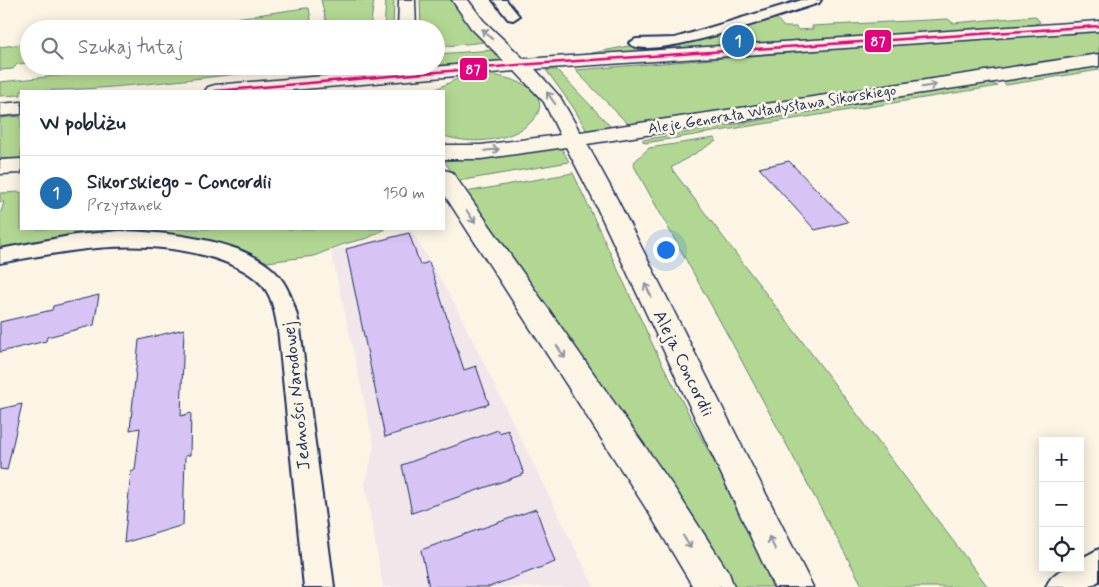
<!DOCTYPE html>
<html lang="pl">
<meta charset="utf-8">
<style>
:root{--surface:#fff;--page:#f6f6f7;--text:#1f2937;--muted:#747a83;--line:#e0e1e3;--accent:#1f6fb2}
body{margin:0;font-family:Mynerve,sans-serif;background:var(--page);color:var(--text)}
.controls{position:absolute;right:15px;bottom:15px;display:grid;overflow:hidden;border-radius:0px;box-shadow:0 2px 12px #0003}
.controls button{width:45px;height:45px;display:grid;place-items:center;padding:0;border:0;border-bottom:1px solid var(--line);background:var(--surface);color:var(--text);font:25px sans-serif}
.you{position:absolute;left:665px;top:249px;width:18px;height:18px;margin:-12px;border:4px solid #fff;border-radius:50%;background:#1a73e8;box-shadow:0 0 0 8px #1a73e833}
.badge{display:grid;place-items:center;width:32px;height:32px;border-radius:50%;background:var(--accent);color:#fff;font-size:16px;font-weight:700}
.pin{position:absolute;translate:-50% -50%;border:2px solid #fff;box-shadow:0 1px 5px #0006}
.list{margin:0;padding:0;list-style:none}
h2{display:flex;justify-content:space-between;align-items:center;height:65px;margin:0;padding:0 20px;font-size:21px}
h2 small{font-size:16px;font-weight:400;color:var(--muted)}
.list li{display:grid;grid-template-columns:32px 1fr auto;gap:15px;align-items:center;box-sizing:border-box;height:75px;padding:0 20px;border-top:1px solid var(--line)}
.list b{display:block;font-size:19px;white-space:nowrap}
.list p{margin:0;font-size:16px;white-space:nowrap;color:var(--muted)}
.list em{font-size:16px;font-style:normal;color:var(--muted)}
.icon{flex:none;width:28px;height:28px;fill:none;stroke:currentColor;stroke-width:2;stroke-linecap:round;stroke-linejoin:round}
.map{position:relative;flex:none;width:1099px;height:587px;overflow:hidden}
.search{position:absolute;background:var(--surface);box-shadow:0 2px 12px #0003;left:20px;top:20px;width:425px;height:55px;display:flex;align-items:center;gap:12px;box-sizing:border-box;padding:0 18px;border-radius:28px;color:var(--muted);font-size:19px}
.panel{position:absolute;background:var(--surface);box-shadow:0 2px 12px #0003;left:20px;top:90px;width:425px;height:140px;border-radius:0px}
.map>svg:first-child{display:block}
.built{fill:#f1e6ea}
.green{fill:#b2d792;stroke:#668378}
.building{fill:#d7c4f5;stroke:#1b2f5e}
.lines{fill:none;stroke-linecap:round;stroke-linejoin:round}
.street-casing{stroke:#1b2f5e;stroke-width:4}
.secondary-casing{stroke:#1b2f5e;stroke-width:3}
.street{fill:#fcf5e5;fill-rule:evenodd}
.secondary{fill:#fcf5e5;fill-rule:evenodd}
.bus-1-casing{stroke:#fcf5e5;stroke-width:5}
.bus-1{stroke:#e5007d;stroke-width:2.5}
.oneway{stroke:#8c92a2}
.labels{text-anchor:middle;stroke-width:5;stroke-linejoin:round;paint-order:stroke}
.far-street-label{font-size:15px;fill:#1b2f5e;stroke:#fcf5e5}
.street-label{font-size:18px;fill:#1b2f5e;stroke:#fcf5e5}
.line-badge{stroke:#fcf5e5;stroke-width:2}
.badge-label{font-size:14px;text-anchor:middle;font-weight:bold;fill:#fff}
</style>
<div class="map">
<svg width="1099" height="587" viewBox="0 0 1099 587">
<rect width="100%" height="100%" fill="#fcf5e5"/>
<filter id="ink" filterUnits="userSpaceOnUse"><feTurbulence type="fractalNoise" baseFrequency=".02" numOctaves="2"/><feDisplacementMap in="SourceGraphic" scale="10" xChannelSelector="R" yChannelSelector="G"/><feConvolveMatrix kernelMatrix="1 2 1 2 8 2 1 2 1" color-interpolation-filters="sRGB"/></filter>
<g filter="url(#ink)">
<path class="built" d="M412,231L453,301L594,587H383L365,484L374,445L331,251Z"/>
<path class="green" d="M321,0H374L370,29H328Z
M386,0H394L393,29H384Z
M420,0H452L471,28L485,42L436,47V29H421Z
M305,8H309L312,26L310,29H160Z
M1035,16L1040,22L1031,26L781,43L743,42L686,49L571,57L629,46L655,48L682,45L775,17L784,27H796L798,30L813,29L812,26L948,19L953,23Z
M1099,31V55L629,125L575,70L888,45Z
M29,43V63L17,64L13,69L0,70V47Z
M494,50L505,61L436,66V54Z
M1099,65V70L1006,85L1003,82L1002,79Z
M96,66L94,71L134,66H318C219,74 121,91 21,91V95L0,96V82L74,74L77,69Z
M546,70H557L612,128L587,131L573,107Z
M492,75C589,91 520,159 444,136V91H432L459,78Z
M989,82L998,86L645,143L642,140Z
M21,116V158L0,159V118Z
M714,138L716,141L671,168L988,587H863L731,341L634,166V162L649,148Z
M561,147L569,162L458,181L444,161Z
M573,173L657,354L744,518L777,587H733L664,474L466,192Z
M21,192V229H385L368,238L344,244L314,256L267,262L239,248L193,238L121,230L61,237L0,250V215L4,202H0V193Z"/>
<path class="building" d="M789,161L848,222L815,230L759,168Z
M409,233L420,265L429,262L464,370L476,366L489,404L385,437L346,249Z
M99,295L94,325L47,337L46,341L0,352V322L52,310L53,306Z
M184,329L181,416L191,413L190,455L185,456L183,525L124,543L131,472L135,470L140,428L130,430L139,340Z
M22,404L7,470L0,469V409Z
M498,430L499,433L508,430L524,474L412,513L402,465Z
M536,509L555,562L489,587H429L421,550Z"/>
<g class="lines">
<defs>
<path id="street" d="M493,0H506L519,16L513,20L508,19Z
M802,0H821L819,3C792,11 646,64 629,43L636,39L675,38Z
M120,231C165,232 248,239 279,276C291,291 296,310 300,329L334,587H304L278,329C275,315 273,298 263,286C249,270 227,262 207,256C137,237 70,250 0,263V249L75,235Z
M1099,549V581L1089,587H1046C1053,571 1063,568 1080,568V559Z"/>
<path id="secondary" d="M399,0H415L416,29H398Z
M452,0H468L483,20L524,59L1099,21V31L535,69L560,97L580,132L1099,54V66L587,144L616,197L813,587H774L592,197L566,147L481,159H444V145H481L560,135L544,102L515,71L280,91H205L208,87L215,85L504,61L471,28Z
M21,102V114L0,116V104Z
M21,159V173L0,174V160Z
M444,170L452,172L675,489L729,573L734,587H693L649,513L444,194Z"/>
</defs>
<use href="#street" class="street-casing"/>
<use href="#secondary" class="secondary-casing"/>
<use href="#street" class="street"/>
<use href="#secondary" class="secondary"/>
<defs>
<path id="bus-1" d="M215,91L518,65L1099,26"/>
</defs>
<use href="#bus-1" class="bus-1-casing"/>
<use href="#bus-1" class="bus-1"/>
</g>
<defs><path id="oneway-shaft" d="M-6 0H5M1.5-3L5.5 0L1.5 3" fill="none" stroke-width="1.6" stroke-linecap="round" stroke-linejoin="round" transform="scale(1.25)"/></defs>
<g class="oneway">
<use href="#oneway-shaft" transform="translate(487 34) rotate(-135)"/>
<use href="#oneway-shaft" transform="translate(929 86) rotate(-9)"/>
<use href="#oneway-shaft" transform="translate(551 98) rotate(-125)"/>
<use href="#oneway-shaft" transform="translate(492 150) rotate(-6)"/>
<use href="#oneway-shaft" transform="translate(471 217) rotate(56)"/>
<use href="#oneway-shaft" transform="translate(648 290) rotate(-116)"/>
<use href="#oneway-shaft" transform="translate(561 352) rotate(56)"/>
<use href="#oneway-shaft" transform="translate(687 542) rotate(58)"/>
<use href="#oneway-shaft" transform="translate(772 543) rotate(-117)"/>
</g>
</g>
<g class="labels">
<g class="far-street-label">
<text transform="translate(772 109) rotate(-9)" y="5">Aleje Generała Władysława Sikorskiego</text>
</g>
<g class="street-label">
<text transform="translate(684 363) rotate(64)" y="6">Aleja Concordii</text>
<text transform="translate(296 396) rotate(-96)" y="6">Jedności Narodowej</text>
</g>
</g>
<g class="line-badge">
<rect x="864" y="29" width="28" height="24" rx="5" fill="#e5007d"/>
<rect x="459" y="57" width="29" height="24" rx="5" fill="#e5007d"/>
</g>
<g class="badge-label">
<text x="878" y="46">87</text>
<text x="473" y="74">87</text>
</g>
</svg>
<div class="controls">
<button>+</button>
<button>−</button>
<button><svg class="icon" aria-label="locate" viewBox="0 0 24 24"><circle cx="12" cy="12" r="6"/><path d="M12 2v4M12 18v4M2 12h4M18 12h4"/></svg></button>
</div>
<div class="you"></div>
<div class="pin badge" style="left:738px;top:41px">1</div>
<div class="search"><svg class="icon" aria-label="search" viewBox="0 0 24 24"><circle cx="10" cy="10" r="6"/><path d="M15 15l6 6"/></svg>Szukaj tutaj</div>
<section class="panel">
<h2>W pobliżu<small></small></h2>
<ul class="list">
<li><span class="badge">1</span><div><b>Sikorskiego - Concordii</b><p>Przystanek</p></div><em>150 m</em></li>
</ul>
</section>
</div>
